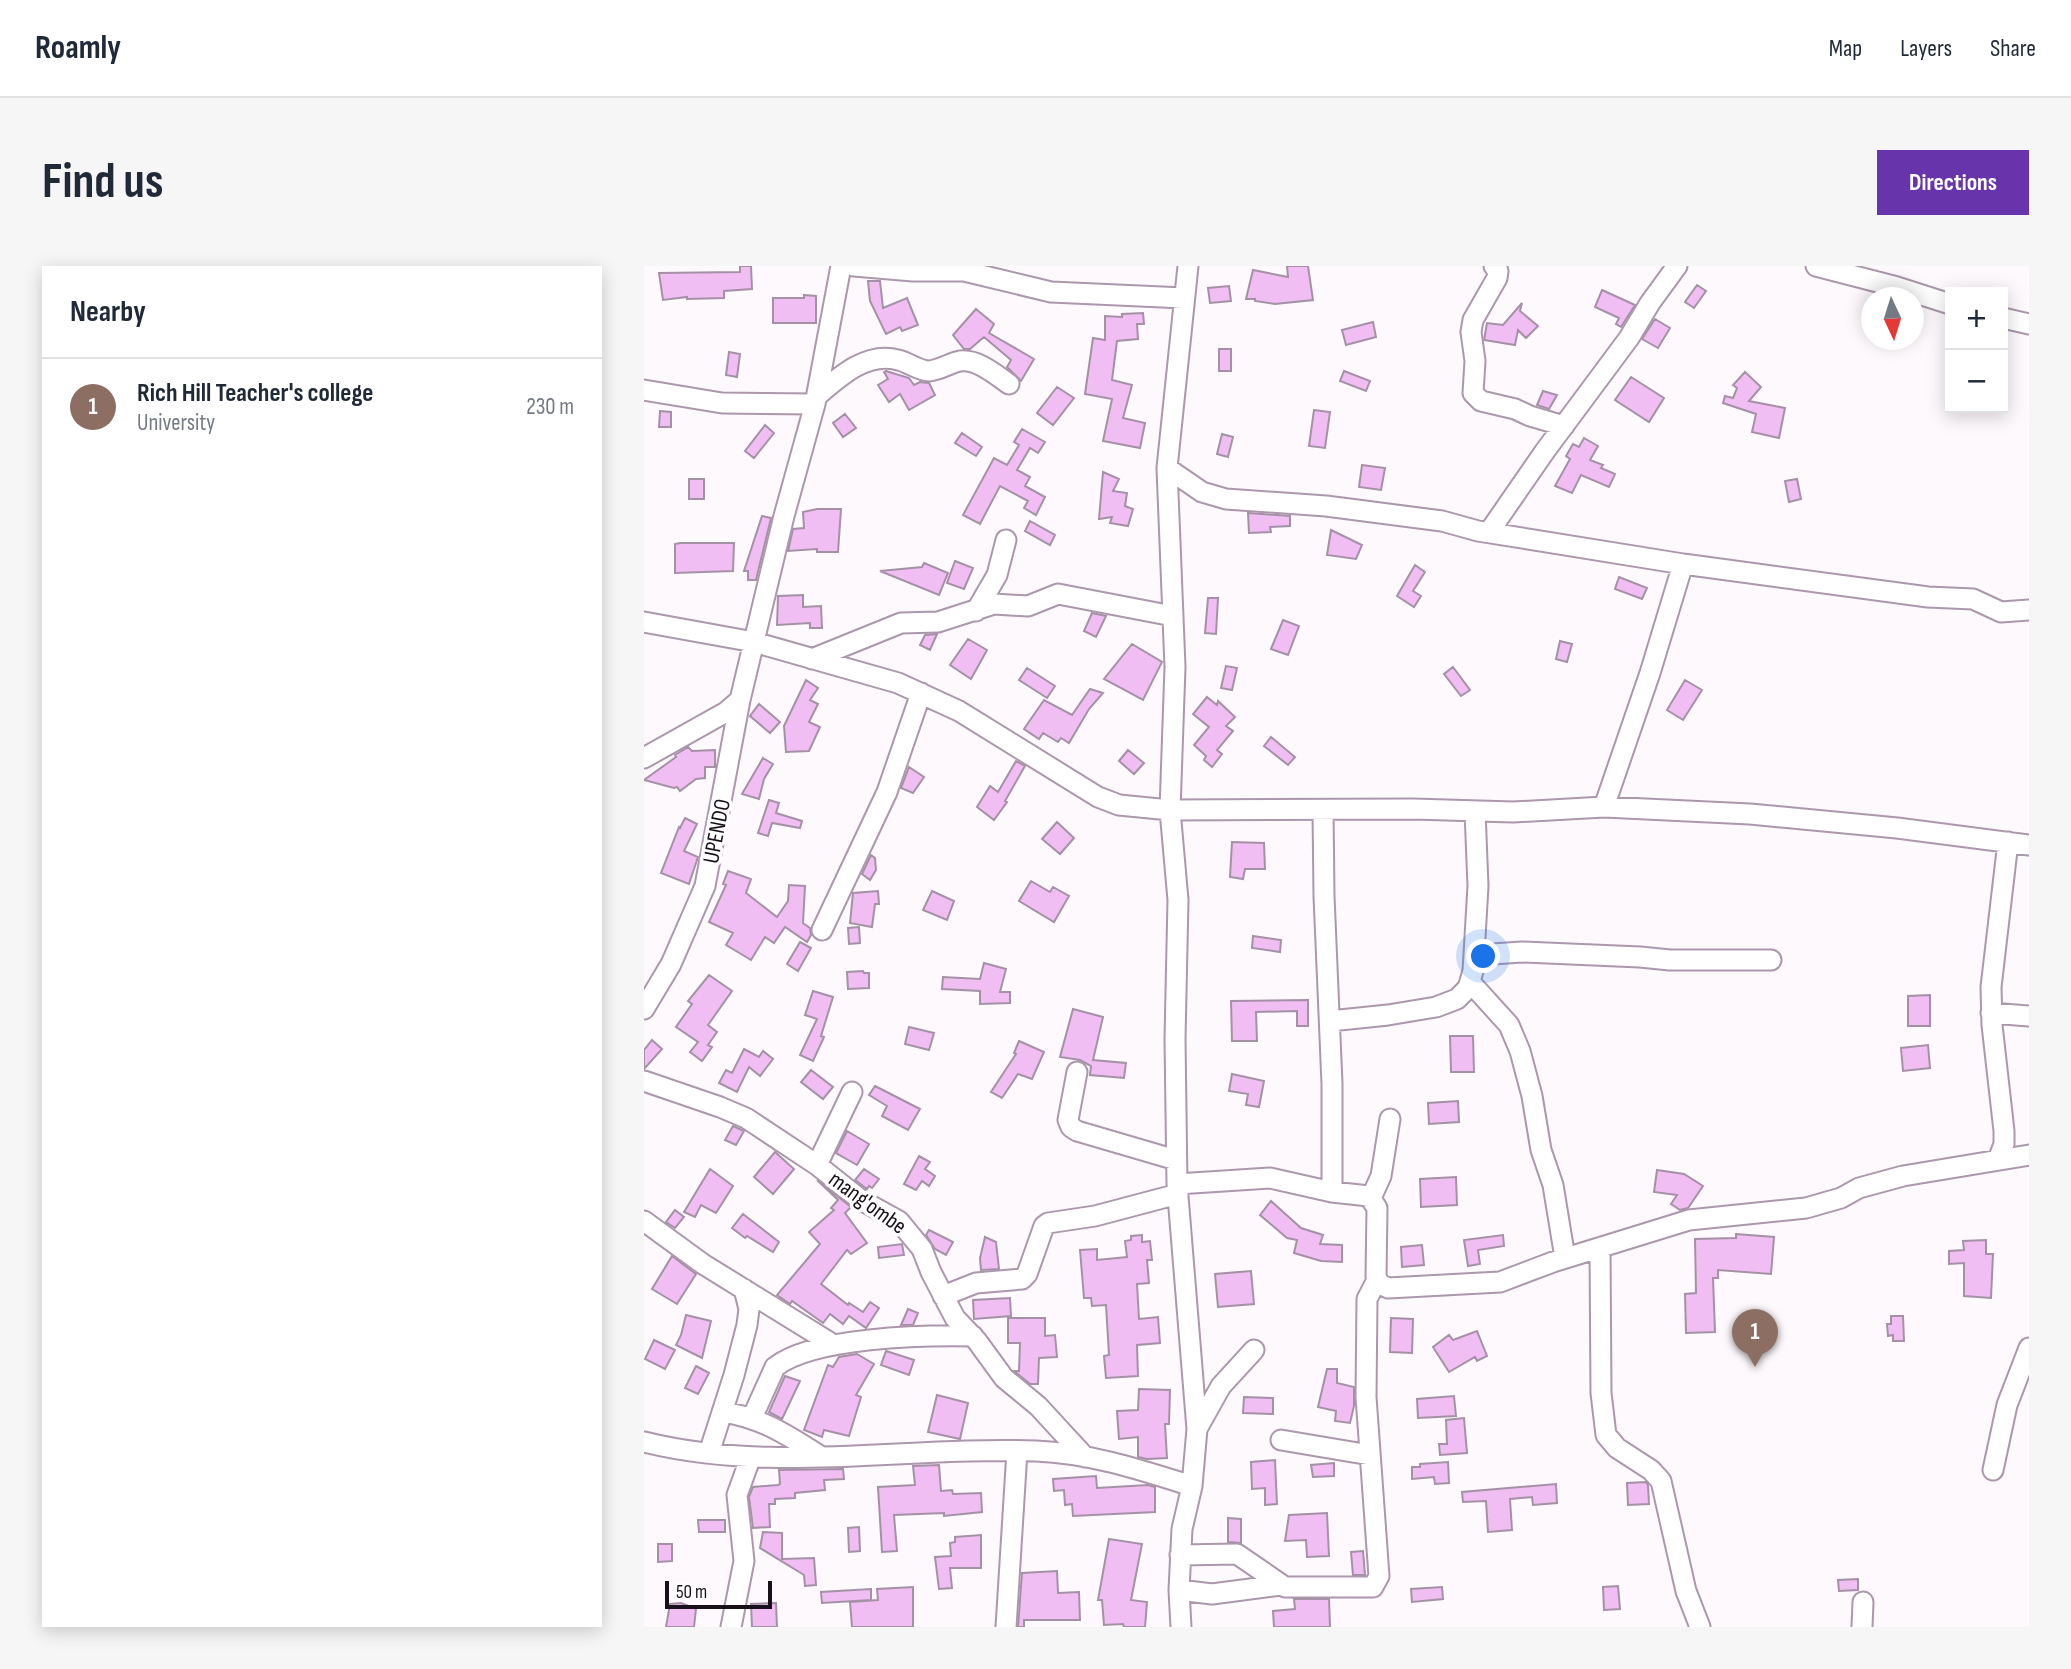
<!DOCTYPE html>
<meta charset="utf-8">
<style>
:root{--surface:#fff;--page:#f6f6f7;--text:#1f2937;--muted:#747a83;--line:#e0e1e3;--accent:#6734ab}
body{margin:0;font-family:"Sofia Sans Condensed",sans-serif;background:var(--page);color:var(--text)}
.controls{position:absolute;right:21px;top:21px;display:grid;overflow:hidden;border-radius:0px;box-shadow:0 4px 18px #0003}
.controls button{width:63px;height:63px;display:grid;place-items:center;padding:0;border:0;border-bottom:2px solid var(--line);background:var(--surface);color:var(--text);font:35px sans-serif}
.compass{position:absolute;left:1217px;top:21px;width:63px;height:63px;border-radius:50%;background:var(--surface);box-shadow:0 4px 18px #0003;rotate:176deg}
.scale{position:absolute;left:21px;bottom:18px;width:107px;box-sizing:border-box;padding-left:7px;border:4px solid #191119;border-top:0;font-size:19px;line-height:24px;white-space:nowrap;color:#191119;-webkit-text-stroke:5px #fff;paint-order:stroke}
.you{position:absolute;left:840px;top:691px;width:24px;height:24px;margin:-18px;border:5px solid #fff;border-radius:50%;background:#1a73e8;box-shadow:0 0 0 10px #1a73e833}
.badge{display:grid;place-items:center;width:46px;height:46px;border-radius:50%;background:var(--accent);color:#fff;font-size:23px;font-weight:700}
.pin{position:absolute;translate:-50% -58px;filter:drop-shadow(0 2px 4px #0008)}
.pin::after{content:'';position:absolute;top:37px;width:24px;height:21px;background:inherit;clip-path:polygon(0 0,100% 0,50% 100%)}
.list{margin:0;padding:0;list-style:none}
h2{display:flex;justify-content:space-between;align-items:center;height:91px;margin:0;padding:0 28px;font-size:30px}
h2 small{font-size:23px;font-weight:400;color:var(--muted)}
.list li{display:grid;grid-template-columns:46px 1fr auto;gap:21px;align-items:center;box-sizing:border-box;height:98px;padding:0 28px;border-top:2px solid var(--line)}
.list b{display:block;font-size:26px;white-space:nowrap}
.list p{margin:0;font-size:23px;white-space:nowrap;color:var(--muted)}
.list em{font-size:23px;font-style:normal;color:var(--muted)}
.map{position:relative;flex:none;width:1385px;height:1361px;overflow:hidden;border-radius:0px}
header{display:flex;align-items:center;gap:42px;box-sizing:border-box;height:98px;padding:0 35px;background:var(--surface);border-bottom:2px solid var(--line)}
header strong{font-size:33px}
nav{display:flex;gap:38px;margin-inline-start:auto;font-size:24px}
.intro{display:flex;align-items:center;justify-content:space-between;box-sizing:border-box;height:168px;padding:0 42px}
h1{margin:0;font-size:49px}
.button{padding:18px 32px;border-radius:0px;background:var(--accent);color:#fff;font-size:24px;font-weight:700}
main{display:flex;gap:42px;padding:0 42px}
aside{flex:1;background:var(--surface);border-radius:0px;box-shadow:0 4px 18px #0003}
.map>svg:first-child{display:block}
.building{fill:#f1bef4;stroke:#a591a6;stroke-width:2}
.lines{fill:none;stroke-linecap:round;stroke-linejoin:round}
.minor-casing{stroke:#ac97ad;stroke-width:23}
.minor{stroke:#fff;stroke-width:19}
.labels{text-anchor:middle;stroke-width:7;stroke-linejoin:round;paint-order:stroke}
.street-label{font-size:23px;fill:#191119;stroke:#fff}
</style>
<header>
<strong>Roamly</strong>
<nav><a>Map</a><a>Layers</a><a>Share</a></nav>
</header>
<div class="intro"><h1>Find us</h1><a class="button">Directions</a></div>
<main>
<aside>
<h2>Nearby<small></small></h2>
<ul class="list">
<li><span class="badge" style="background:#8d6e63">1</span><div><b>Rich Hill Teacher's college</b><p>University</p></div><em>230 m</em></li>
</ul>
</aside>
<div class="map">
<svg width="1385" height="1361" viewBox="0 0 1385 1361">
<rect width="100%" height="100%" fill="#fdf9fd"/>
<path class="building" d="M96,0H107L108,23L80,25V32L43,33V31L19,34L15,7L96,6Z
M643,0H664L669,34L631,38L611,35V33H602L609,4L644,11Z
M224,15H236L239,42L263,32L274,59L258,65L256,61L242,68L226,35Z
M1053,19L1062,25L1050,42L1041,36Z
M585,20L587,35L566,37L564,22Z
M958,24L991,39L977,61L972,58L975,52L951,41Z
M160,29L172,30V57H129V32H160Z
M878,37L876,45L894,60L882,72L874,64L871,79L840,74L843,57L859,59Z
M332,43L350,58L345,67L390,93L377,115L363,101L367,94L340,71L326,83H320L309,69Z
M499,47L500,58H493L494,73L473,75L468,114L488,119L479,152L501,157L496,182L459,175L468,133L441,128L449,72L461,74V50L478,51V48Z
M1011,53L1026,62L1014,82L998,73Z
M729,56L732,71L702,79L698,64Z
M575,83H587V105H575Z
M85,86L96,88L93,111L82,109Z
M242,105L265,112L270,119L276,116L285,117L291,129L265,144L256,128L245,136L234,119L244,113L240,106Z
M700,105L726,115L722,125L696,115Z
M1101,106L1117,121L1105,135L1141,142L1135,172L1108,166L1112,148L1079,137L1081,130L1089,132L1093,122L1089,119Z
M987,111L1020,132L1005,156L971,134Z
M413,121L430,132L409,159L393,147Z
M899,125L913,129L905,143L893,139Z
M670,144L686,146L681,182L665,180Z
M16,145L27,146V161H15Z
M201,148L212,162L199,171L189,157Z
M121,159L130,167L110,192L101,185Z
M378,163L401,176L394,187L386,182L373,204L386,211L381,220L401,231L392,249L380,242L384,235L356,220L336,258L319,249L350,192L363,199L375,179L370,176Z
M318,167L338,181L332,190L311,177Z
M578,168L589,171L584,191L573,188Z
M940,172L954,180L946,194L959,199L957,202L971,208L965,221L937,209L928,227L911,220L926,193L922,190L929,178L935,181Z
M718,199L741,202L737,224L715,221Z
M459,206L475,213L469,225L483,227L481,240L489,243L484,260L466,257L468,251L455,253Z
M45,213H60V233H45Z
M1153,213L1157,233L1145,236L1141,215Z
M173,243H197L194,286H173V283L144,285L149,263L160,262L159,246Z
M604,247L646,250V260L626,261L627,266L605,267Z
M118,250L127,252L112,314H104V305H100Z
M386,255L411,269L406,279L381,265Z
M687,264L718,279L712,293L683,289Z
M36,277H90L89,305L31,307V278Z
M311,295L329,302L320,323L303,317Z
M280,297L304,307L295,329L236,305L278,301Z
M771,299L781,306L769,325L777,330L770,341L753,330Z
M975,311L1003,322L998,333L971,323Z
M159,329V341L177,340L178,362H166V357L133,359L134,330Z
M564,332H574L572,368L561,367Z
M448,347L462,350L452,371L440,365Z
M639,354L655,360L644,389L627,383Z
M293,368L286,384L276,379L281,369Z
M324,373L343,384L327,413L306,399Z
M916,375L928,378L923,396L912,393Z
M488,378L518,396L499,434L460,413Z
M582,400L593,402L588,424L577,422Z
M809,401L826,424L817,430L800,408Z
M383,402L411,420L403,432L375,414Z
M162,414L174,422L166,434L174,438L165,456L176,461L165,485L142,486L140,460Z
M1041,414L1058,424L1039,454L1023,444Z
M446,423L459,427L445,443L425,477L417,472L414,476L399,467L395,473L380,463L400,434L428,449Z
M563,431L573,439L574,435L591,451L582,460L589,465L573,484L578,488L568,501L560,494L562,490L550,479L565,461L549,448Z
M115,438L136,456L126,467L106,450Z
M627,471L651,491L644,499L620,480Z
M44,481L48,485L71,484V501H61V512L52,513L36,525L33,521L30,522L0,514L32,491L31,489Z
M484,484L500,497L490,508L475,495Z
M119,492L129,498L120,513L115,533L98,528Z
M372,495L381,500L361,535L363,536L350,554L333,541L346,520L354,526Z
M265,501L280,511L269,527L257,522Z
M125,534L135,537L132,547L158,555L156,562L128,557L124,570L114,567Z
M41,552L53,558L40,585L54,591L45,618L17,607L35,561L36,562Z
M413,556L430,572L416,588L398,573Z
M588,576L620,577L621,603H601L599,613L586,611Z
M227,589L231,592L232,604L226,614L218,608Z
M84,605L107,613L102,627L133,651L144,635L145,619L161,620L159,657L166,662L167,669L163,676L141,661L130,677L121,671L107,694L82,679L89,667L65,656L82,619L79,618Z
M387,615L406,626L409,621L425,630L410,656L375,635Z
M234,625L235,638H231L228,661L206,657L209,627Z
M288,625L310,635L303,654L279,644Z
M215,661L216,677L205,678L204,662Z
M609,670L637,674L636,686L608,682Z
M156,676L167,682L154,705L143,698Z
M340,697L362,703L356,726H366V737L336,738V725L298,723L299,711L336,713Z
M219,705L220,707H225V722L204,723L203,706Z
M65,709L88,725L64,759L73,766L64,779L68,781L58,795L46,786L54,776L32,761L48,738L44,735Z
M169,725L189,731L177,770L180,771L169,795L156,789L173,753L161,749Z
M1286,729V760H1264V730Z
M664,734V760H653V745L612,746L613,775H588L587,735Z
M429,743L459,751L449,794L482,797L480,812L446,809L447,800L436,794L416,791Z
M265,761L290,767L285,784L261,778Z
M806,770H829L830,806H807Z
M8,774L18,783L0,803V784Z
M375,775L400,786L388,813L374,808L358,832L347,826L372,788L370,787Z
M1284,779L1286,802L1259,805L1257,782Z
M100,783L115,791L119,785L129,793L116,810L105,801L93,826L75,817L82,804L88,807Z
M167,804L189,821L179,833L157,816Z
M588,808L620,815L615,841L602,839L604,828L585,825Z
M231,820L276,843L264,864L238,850L243,840L225,829Z
M814,835L815,856L785,858L784,837Z
M89,860L100,865L92,879L81,874Z
M203,865L225,878L213,899L192,887Z
M131,886L150,903L129,928L110,911Z
M275,890L286,896L281,903L291,910L285,920L278,915L272,924L260,918Z
M66,903L89,920L72,947L57,939L51,951L40,946Z
M220,903L235,913L228,922L225,920L223,923L211,914Z
M1013,904L1040,908L1059,920L1044,942L1036,944L1027,938L1033,929L1010,926Z
M812,911L813,939L777,941L776,913Z
M173,914L207,941L201,947L223,977L207,988L203,984L177,1018L204,1039L205,1037L219,1046L226,1036L235,1042L222,1062L205,1050L199,1058L186,1048L179,1057L148,1035L146,1038L133,1029L176,978L165,966L190,944L187,942L194,934Z
M627,935L657,962L679,969L676,978L698,979V996L677,995L650,987L653,974L643,972L616,949Z
M31,944L40,951L31,962L22,956Z
M99,948L135,976L129,986L103,970L101,972L88,962Z
M285,964L309,976L302,989L291,983L282,969Z
M1092,968L1130,971L1127,1008L1074,1004V1012H1069L1071,1066L1042,1067L1041,1028L1052,1027L1051,973L1092,972Z
M498,969V976L506,975L508,994H503L505,1017L493,1018L495,1053L514,1051L516,1077L493,1079L494,1110L462,1112L460,1090L465,1089L462,1039L448,1040L447,1032H440L436,984L453,983V994L483,991L481,975L487,974V970Z
M859,969L860,980L834,984L836,998L824,1000L820,974Z
M341,971L352,976L355,1003L337,1004L336,992Z
M1342,974V988H1349L1347,1032L1320,1030V997L1305,998V985L1320,984L1319,975Z
M258,978L260,989L235,992L234,981Z
M778,979L780,999L758,1001L757,981Z
M28,990L52,1008L33,1038L8,1023Z
M607,1005L610,1038L574,1041L571,1008Z
M366,1032L367,1050L330,1053L329,1034Z
M264,1043L274,1047L269,1059H257Z
M42,1049L67,1055L58,1092L32,1079L37,1069Z
M1247,1050H1259L1260,1075H1249V1069L1244,1070L1243,1058H1247Z
M364,1052H401V1070L411,1069L413,1091L395,1092L394,1118H386L370,1105H375L376,1077H364Z
M747,1052L769,1053L768,1087L746,1086Z
M833,1065L843,1090L833,1095L831,1091L805,1106L789,1081L805,1069L809,1074Z
M10,1074L31,1084L21,1103L1,1093Z
M242,1085L270,1094L265,1109L237,1099Z
M213,1088L230,1098L212,1129L217,1131L205,1170L180,1164L178,1171L160,1164L184,1099L189,1101L195,1091Z
M52,1100L65,1107L54,1128L41,1122Z
M683,1103H693V1117L710,1121V1140L706,1157L691,1155L692,1145L674,1141Z
M141,1110L156,1115L138,1153L125,1146Z
M495,1123L526,1124L525,1158H521L523,1192L503,1193L494,1191V1171L475,1173L473,1145L494,1144Z
M293,1129L324,1137L316,1173L284,1166Z
M810,1130L812,1150L774,1152L773,1133Z
M600,1131L629,1132V1148L599,1147Z
M820,1152L823,1187L796,1189L795,1178H803L802,1154Z
M631,1194L633,1238L621,1239V1222L608,1223L607,1196Z
M804,1196L805,1217L791,1218L790,1211L768,1213V1201H776V1198Z
M690,1197V1210L669,1211L667,1199Z
M295,1199L297,1225L308,1224L309,1228L337,1227L338,1246L300,1250V1247L250,1249L253,1285L238,1286L234,1221L271,1219L269,1200Z
M199,1203L200,1213L180,1214L181,1224L151,1227V1232L131,1233V1238H125L126,1261L109,1262L105,1231L109,1221L134,1219L136,1218L135,1204Z
M452,1210L453,1222L504,1219L511,1221V1246L429,1250L428,1238L421,1239L420,1224L410,1225L409,1213Z
M1002,1216L1004,1219L1005,1238L984,1239L983,1217Z
M912,1218L913,1237L889,1239L888,1231L866,1233L868,1264L844,1266L842,1235L819,1236L818,1226Z
M683,1247L685,1290L663,1291L662,1274L641,1275L645,1249Z
M584,1252L597,1253V1277L584,1276Z
M54,1254H81V1266H55Z
M215,1261L216,1285L205,1286L204,1262Z
M119,1266L138,1267V1293L170,1292L172,1319L161,1320L160,1309L116,1282Z
M337,1269V1302H306L308,1322L295,1323L291,1291L307,1290L306,1277L311,1276V1271Z
M465,1273L498,1278L487,1334L503,1336L501,1361H480L479,1358L460,1359L458,1334H454Z
M14,1278H28V1295L14,1296Z
M719,1285L721,1309H709L707,1286Z
M413,1305L414,1327L435,1326L436,1354H380V1361H374L378,1307Z
M1214,1313V1324L1195,1325L1194,1314Z
M974,1320L976,1343L960,1344L959,1321Z
M269,1321V1361H208L206,1336L234,1334L233,1323Z
M798,1321L799,1333L768,1336L767,1323Z
M227,1323V1334L178,1337L177,1326Z
M650,1333H685L686,1361H630L629,1345L651,1343Z
M37,1337L52,1343L50,1361H22L26,1338Z
M132,1337L133,1361H108L107,1338Z"/>
<g class="lines">
<defs>
<path id="minor" d="M210,0L269,5H320L407,26L540,32
M850,0L854,5L853,12L829,54L827,66L831,95L829,127L837,135L871,143L886,150L920,160
M1172,0L1253,21L1306,38
M1359,52L1385,58
M0,124L78,137L171,138
M173,130C195,111 223,85 254,94C264,96 275,105 285,105C296,104 306,97 316,95C334,93 352,109 365,118
M523,202L558,226L582,233L682,240L798,255L834,265L1039,298L1284,331L1329,333L1357,346L1385,344
M845,266L901,185L985,72L1006,37L1033,0
M332,345L353,309L362,274
M0,356L110,376L254,417L315,445L454,531L475,539L526,544L769,543L869,546L960,541L1106,548L1253,562L1385,579
M168,393L257,357L294,356L350,338L384,340L414,328L529,350
M0,492L82,446L96,434
M960,541L1006,407L1039,298
M679,544L680,630L688,818V926
M178,664L243,526L277,427
M830,699L848,688L878,686L996,691L1026,694H1127
M826,716L865,759L876,785L888,830L897,884L909,919L921,992
M0,743L27,698L61,620L96,434L140,250L171,138L197,0
M1347,747L1385,750
M686,755L744,749L792,741L813,733L824,722L829,705L834,620L831,545
M433,806L424,854L427,861L433,865L532,894
M0,815L76,841L102,852L173,899L217,934L255,955L278,983L287,1006L311,1052L333,1075L360,1112L394,1140L441,1191
M1354,894L1360,878V865L1348,759L1347,721L1364,576
M173,899L208,826
M533,918L626,912L688,926L725,930L733,942L732,1011L736,1018L744,1022L856,1016L909,996L1045,954L1162,942L1197,932L1215,922L1259,910L1385,889
M727,932L737,910L746,853
M0,955L59,998L190,1079
M956,982L957,1127L962,1169L973,1182L1007,1204L1017,1215L1042,1325L1056,1361
M299,1030L332,1017L378,1013L383,1008L400,960L404,957L451,950L534,928
M78,1146C117,1151 145,1170 178,1191
M108,1152L131,1101C169,1071 280,1069 329,1070
M553,1163L577,1120L610,1084
M637,1174L726,1189
M0,1176C129,1208 262,1180 392,1185C446,1187 497,1204 548,1220
M65,1187L90,1109L103,1059L105,1043L100,1023
M1349,1204L1363,1139L1385,1082
M536,1289L593,1288L641,1321H729L735,1310L722,1131L723,1033L733,1014
M535,1324L568,1328L637,1319
M87,1361L100,1295L93,1229L106,1193
M362,1361L373,1185
M537,1361L535,1324L538,1263L548,1220L553,1163L533,918L531,773L534,634L526,544L531,401L523,202L544,0
M1218,1361L1219,1336"/>
</defs>
<use href="#minor" class="minor-casing"/>
<use href="#minor" class="minor"/>
</g>
<g class="labels">
<g class="street-label">
<text transform="translate(72 565) rotate(-79)" y="8">UPENDO</text>
<text transform="translate(224 936) rotate(36)" y="8">mang'ombe</text>
</g>
</g>
</svg>
<div class="controls">
<button>+</button>
<button>−</button>
</div>
<svg class="compass" viewBox="-18 -18 36 36"><path d="M0-13l5 13h-10z" fill="#e53935"/><path d="M0 13l5-13h-10z" fill="#747a83"/></svg>
<div class="scale">50 m</div>
<div class="you"></div>
<div class="pin badge" style="left:1111px;top:1101px;background:#8d6e63">1</div>
</div>
</main>
